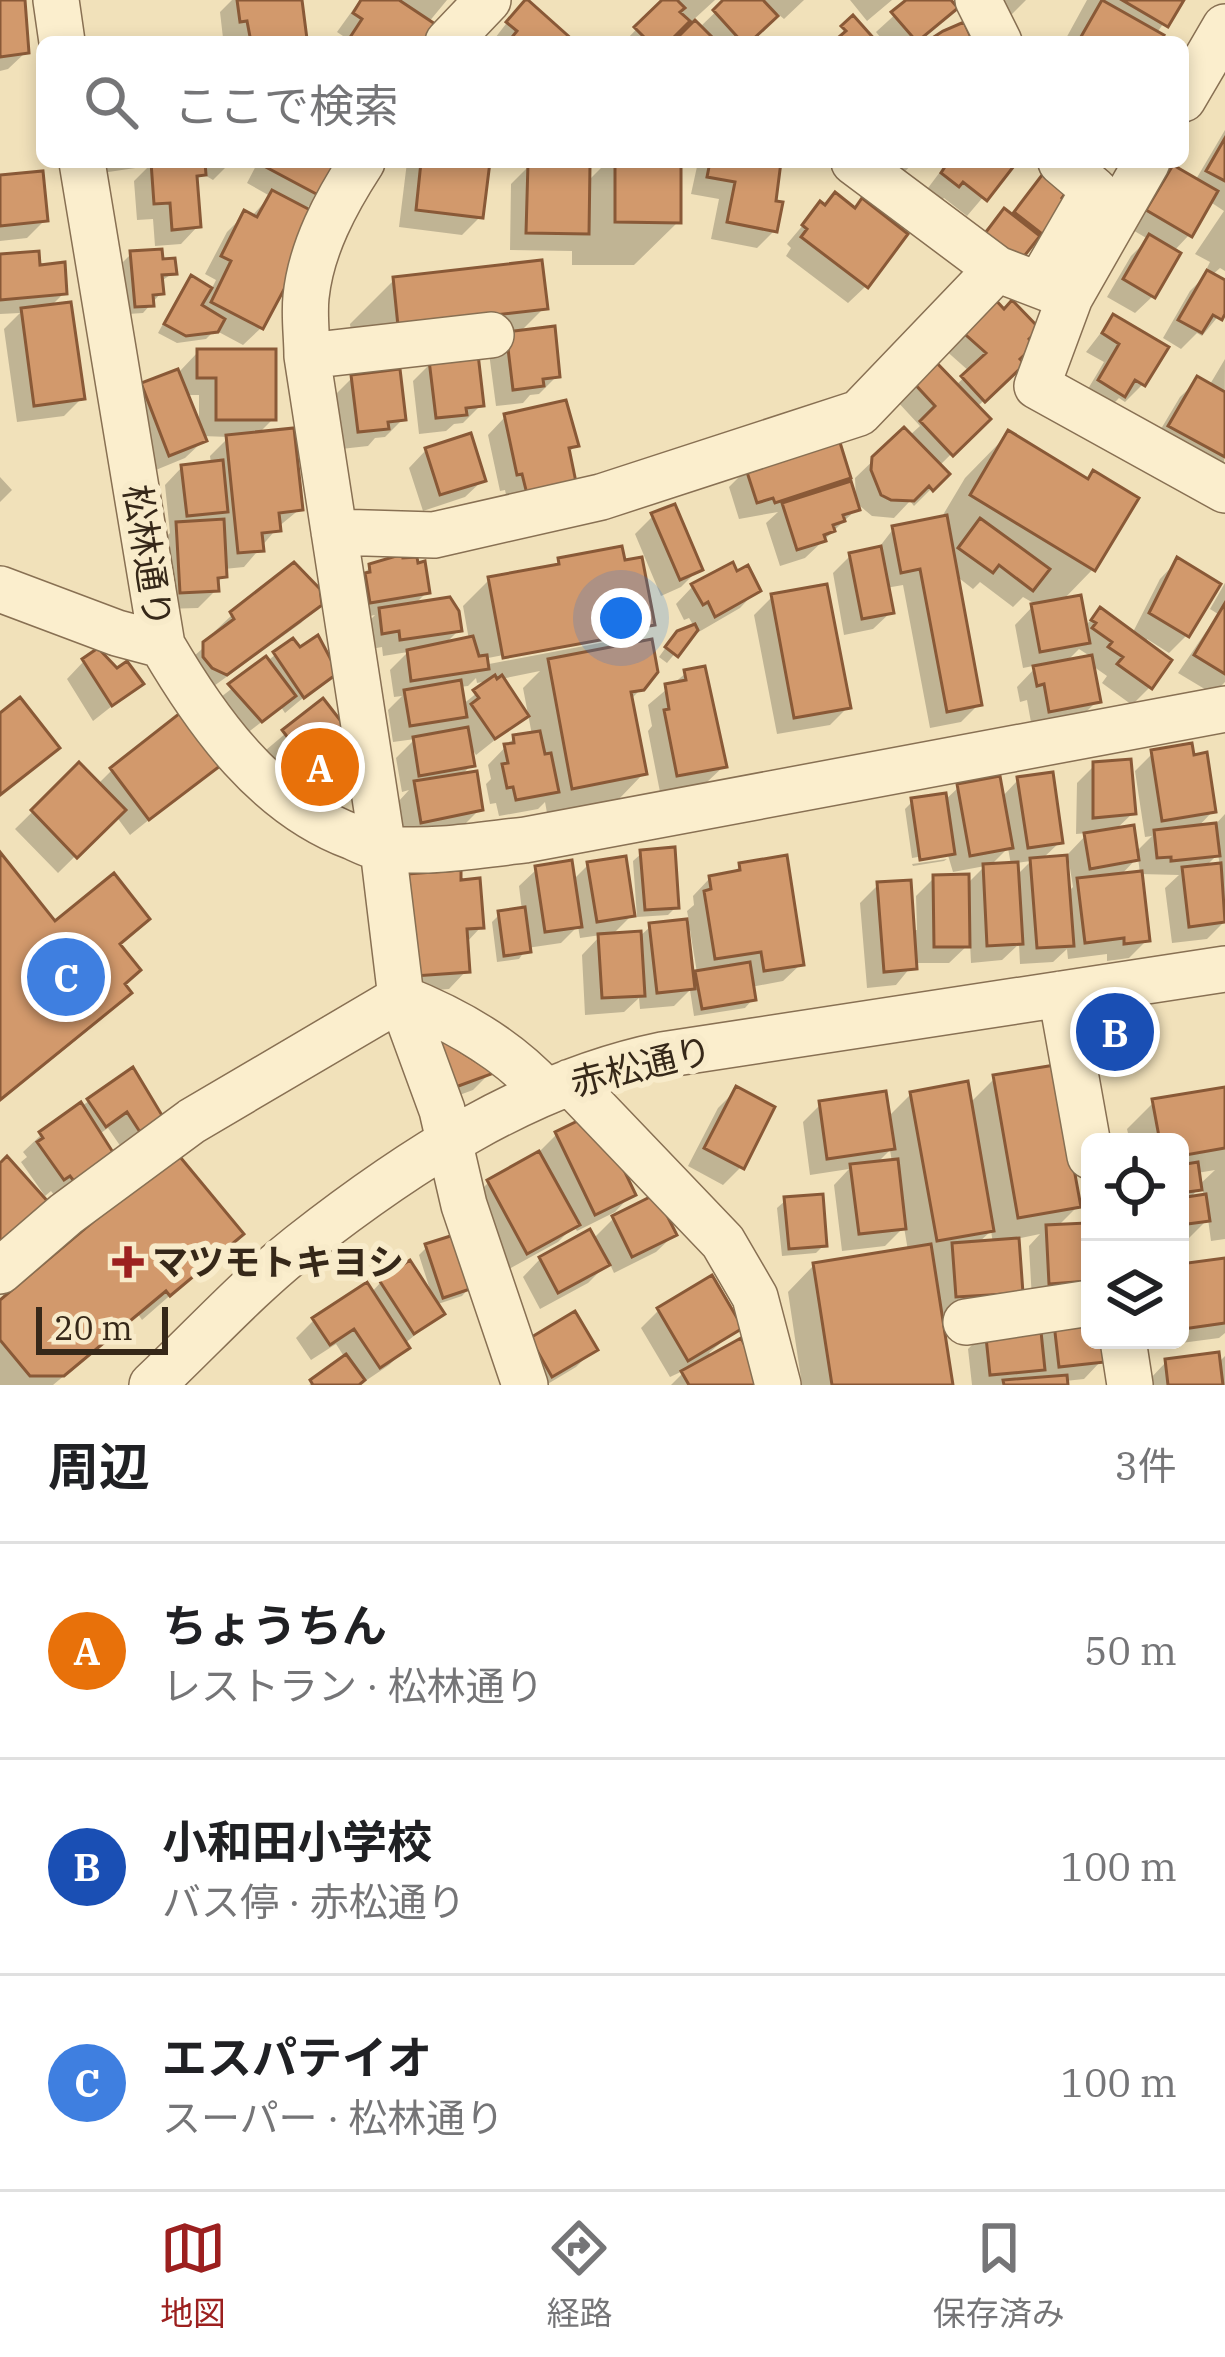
<!DOCTYPE html>
<html lang="ja">
<meta charset="utf-8">
<style>
:root{--surface:#fff;--page:#f6f6f6;--text:#202124;--muted:#757577;--line:#e0e0e0;--accent:#9c201f}
body{margin:0;font-family:"IBM Plex Serif","Noto Sans JP",serif;background:var(--page);color:var(--text)}
.controls{position:absolute;right:36px;bottom:36px;display:grid;overflow:hidden;border-radius:18px;box-shadow:0 6px 18px #0003}
.controls button{width:108px;height:108px;display:grid;place-items:center;padding:0;border:0;border-bottom:3px solid var(--line);background:var(--surface);color:var(--text);font:60px sans-serif}
.scale{position:absolute;left:36px;bottom:30px;width:132px;box-sizing:border-box;padding-left:12px;border:6px solid #362819;border-top:0;font-size:33px;line-height:42px;white-space:nowrap;color:#362819;-webkit-text-stroke:9px #f8ebca;paint-order:stroke}
.you{position:absolute;left:621px;top:618px;width:42px;height:42px;margin:-30px;border:9px solid #fff;border-radius:50%;background:#1a73e8;box-shadow:0 0 0 18px #1a73e833}
.badge{display:grid;place-items:center;width:78px;height:78px;border-radius:50%;background:var(--accent);color:#fff;font-size:39px;font-weight:700}
.pin{position:absolute;translate:-50% -50%;border:6px solid #fff;box-shadow:0 3px 12px #0006}
.list{margin:0;padding:0;list-style:none}
h2{display:flex;justify-content:space-between;align-items:center;height:156px;margin:0;padding:0 48px;font-size:51px}
h2 small{font-size:39px;font-weight:400;color:var(--muted)}
.list li{display:grid;grid-template-columns:78px 1fr auto;gap:36px;align-items:center;box-sizing:border-box;height:216px;padding:0 48px;border-top:3px solid var(--line)}
.list b{display:block;font-size:45px;white-space:nowrap}
.list p{margin:0;font-size:39px;white-space:nowrap;color:var(--muted)}
.list em{font-size:39px;font-style:normal;color:var(--muted)}
.icon{flex:none;width:66px;height:66px;fill:none;stroke:currentColor;stroke-width:2;stroke-linecap:round;stroke-linejoin:round}
.map{position:relative;flex:none;width:1225px;height:1385px;overflow:hidden}
.search{position:absolute;background:var(--surface);box-shadow:0 6px 18px #0003;left:36px;right:36px;top:36px;height:132px;display:flex;align-items:center;gap:30px;box-sizing:border-box;padding:0 42px;border-radius:18px;color:var(--muted);font-size:45px}
.sheet{height:804px;background:var(--surface)}
nav{display:flex;justify-content:space-around;align-items:center;box-sizing:border-box;height:168px;border-top:3px solid var(--line);background:var(--surface);font-size:33px;color:var(--muted)}
nav a{display:grid;justify-items:center;gap:6px}
nav .on{color:var(--accent)}
.map>svg:first-child{display:block}
.shadow{fill:#0003;fill-rule:evenodd}
.building{fill:#d2996c;stroke:#895937;stroke-width:3}
.lines{fill:none;stroke-linecap:round;stroke-linejoin:round}
.minor-casing{stroke:#887053;stroke-width:48}
.minor{stroke:#fbeecd;stroke-width:45}
.poi-dot{fill:#9c201f;stroke:#f8ebca;stroke-width:4.5}
.labels{text-anchor:middle;stroke-width:12;stroke-linejoin:round;paint-order:stroke}
.street-label{font-size:36px;fill:#362819;stroke:#f8ebca}
.poi-label{font-size:36px;font-weight:bold;fill:#362819;stroke:#f8ebca;text-anchor:start}
</style>
<div class="map">
<svg width="1225" height="1385" viewBox="0 0 1225 1385">
<rect width="100%" height="100%" fill="#f1e1ba"/>
<path class="shadow" d="M0,0H20L26,52L8,69L0,71Z
M232,0H299L304,38L300,42H231L230,37L223,38L220,12Z
M360,0H447L428,23L419,42H344L346,38L337,32Z
M665,0H715L692,21L699,28L728,0H804L784,19L778,14L747,42H677L693,26L687,20L665,42H624Z
M850,0H892L867,21Z
M911,0H947L936,25L916,42H884L876,32Z
M978,0H1026L1008,18Z
M1087,0H1180L1156,34V42H1064Z
M509,20L570,42H492Z
M1225,130V271L1220,268L1211,276L1225,284V308L1202,336L1197,333L1181,349L1163,338L1190,291L1210,271L1207,268L1210,262L1195,254L1224,211L1209,201L1189,235L1173,252L1153,296L1135,313L1107,297L1131,256L1148,239L1131,229L1156,186L1173,168L1195,181Z
M85,162H231L213,180L203,174L194,182L198,226L181,244L155,246L153,219L137,220L134,181L149,166L88,175Z
M258,162H337L320,195L304,211L261,328L243,345L215,330L206,339L177,343L158,333L183,287L191,279L211,290L216,280L205,274L227,232L245,214L251,217L270,196L247,183Z
M407,162H487L480,217L462,235L399,227Z
M607,162H678V222L634,265H572V251L510,250L511,184L529,166L587,182Z
M698,162H778L773,204L775,230L757,248L711,239L719,199L691,194Z
M867,162H914L894,183Z
M941,162H1013L967,216L944,198L939,203L925,192L943,168Z
M1046,175L1044,235L1026,253L967,255L986,229L1004,212L1010,216Z
M0,178L45,220L27,238L0,241Z
M820,205L866,286L848,303L786,256L791,248L787,244Z
M131,254L160,262L173,273L160,282L161,293L143,313L128,314L123,262Z
M0,257L38,268L64,293L50,307L82,398L64,416L17,422L4,329L20,313L0,314Z
M394,280L544,308L519,333L557,376L539,394L530,395L523,403L496,406L489,353L475,355L481,405L463,423L454,424L446,431L419,434L413,381L434,360L355,369L350,324Z
M992,300L1025,339L1016,360L1021,364L976,408L987,419L939,466L946,474L914,506L910,501L894,518L872,516L860,506L805,558L780,566L766,523L778,512L739,519L729,487L747,469L836,439L856,499L855,478L904,431L909,436L920,426L896,400L933,363L955,386L970,372L943,348Z
M1113,317L1143,384L1125,402L1119,398L1105,412L1082,399L1104,362L1086,352Z
M198,352L273,419L257,435L300,509L278,527L244,567L224,569L216,590L198,608L164,609L159,543L170,533L165,485L182,467L211,464L210,456L229,437L202,436L203,441L185,458L151,472L124,404L142,386L180,371ZM185,395H199V429Z
M1225,359L1224,484L1152,444L1180,397L1198,380L1209,386Z
M353,377L403,419L385,437L375,438L368,446L341,449L335,395Z
M505,417L576,445L510,514L505,490L500,491L488,435Z
M1008,434L1093,569L1061,602L1084,627L1100,611L1132,634L1160,579L1177,561L1187,635L1169,653L1147,639L1150,687L1132,705L1102,683L1107,676L1090,664L1097,701L1080,718L1032,728L1027,700L1020,702L1017,687L1038,665L1023,668L1015,625L1035,604L1023,597L1013,607L980,582L973,589L955,575L979,704L961,722L930,728L903,585L886,588L891,612L873,629L844,635L833,573L851,555L877,550L894,528L940,520L965,478ZM1079,649L1093,658L1065,663Z
M426,450L483,480L465,497L423,511L409,468Z
M0,477L12,490L0,502Z
M653,516L699,569L681,587L661,596L635,534Z
M559,561L651,624L629,646L642,688L630,700L644,773L618,800L547,813L545,802L538,809L499,816L496,803L490,804L486,784L491,779L488,765L514,738L532,735L523,688L540,671L501,679L525,716L476,755L468,743L472,765L460,776L480,809L462,827L404,839L398,802L409,790L402,792L396,758L415,739L393,742L388,710L402,696L394,697L390,670L408,652L383,656L382,647L365,650L362,628L375,615L352,619L353,585L370,567L427,592L413,606L459,630L444,645L469,640L463,606L489,580L552,568ZM626,632V638L489,664L488,658ZM476,678L477,683L493,680L462,705L459,687L468,686Z
M1225,583V682L1213,694L1178,673L1218,614L1210,609Z
M693,586L757,590L740,608L697,633L695,629L667,663L659,657L669,643L695,628L689,618L684,620L676,604Z
M772,597L848,707L830,725L777,734L754,615Z
M319,604L301,623L207,691L186,663L217,636L214,632L232,615Z
M275,655L334,672L285,713L281,707L242,737L212,704Z
M84,661L140,684L93,721L67,679Z
M686,673L724,766L706,783L660,792L648,731L652,726L648,705Z
M323,702L344,729L308,766L344,757L351,788L343,797L324,801L305,790L301,774L307,768L298,767L286,776L266,750Z
M1153,753L1213,811L1196,829L1213,827L1225,814V921L1207,939L1172,943L1165,888L1179,875L1140,874L1138,857L1119,877L1147,940L1129,958L1107,961V954L1068,959L1067,949L1053,962L1020,964L1019,944L1002,960L971,963L970,943L949,963H914L896,985L867,988L860,903L878,885L911,930H917L916,896L934,878L966,885L985,866L953,872L947,852L912,858L905,809L913,801H944L959,787L1001,798L1018,780L1060,842L1041,860L1068,858V854L1088,833L1076,834L1077,783L1095,765L1133,813L1114,831L1135,853L1152,836L1145,837L1135,771ZM1008,848L1011,865L990,866ZM1218,854L1220,866L1204,868ZM1031,861L1016,876V863ZM1069,862L1073,887L1067,893L1065,863Z
M79,766L97,785L112,770L216,766L130,835L116,816L58,873L15,829Z
M642,853L676,907L668,915L637,917L633,861Z
M0,856L55,925L146,918L118,946L122,985L128,993L102,1019L0,1101Z
M947,859L944,861L913,866L912,864Z
M589,864L632,915L611,936L638,938L651,926L689,921L687,911L694,905L693,896L710,878L731,875L740,866L801,964L783,981L751,987L753,999L745,1008L694,1016L690,990L674,1006L640,1009L639,998L624,1012L585,1015L582,955L601,935L580,938L578,926L561,943L527,948L519,959L497,962L492,922L500,914L522,911L519,886L537,869L572,881ZM690,930L697,973L691,980L685,931Z
M458,883L481,927L465,944L466,971L449,989L398,993Z
M453,1037L491,1072L473,1090L435,1104Z
M995,1078L1078,1206L1057,1227L1086,1280L1032,1300L1029,1246L1040,1234L1016,1239L1002,1309L939,1314L949,1385H802L788,1292L814,1265L908,1251L904,1227L885,1246L842,1251L834,1185L849,1169L810,1175L803,1122L821,1104L887,1118L911,1094L969,1104ZM890,1150L892,1162L876,1164ZM991,1231L993,1243L977,1244Z
M736,1090L741,1167L723,1185L688,1166L718,1108Z
M1225,1090V1239L1211,1241L1208,1219L1189,1238L1180,1239V1142H1130L1127,1129L1154,1102ZM1215,1170L1198,1186L1197,1173ZM1202,1185L1204,1197L1188,1200Z
M89,1101L159,1116L121,1147L108,1128L98,1135L112,1157L58,1200L51,1191L45,1196L21,1162L27,1157L23,1152L41,1135Z
M557,1134L632,1194L615,1212L577,1231L574,1226L558,1242L509,1269L471,1200L489,1182L539,1152Z
M786,1200L824,1245L816,1253L782,1256L777,1208Z
M613,1219L674,1235L656,1252L614,1273L609,1262L588,1283L540,1309L523,1277L540,1259L592,1240Z
M240,1234L142,1320L138,1314L53,1385H0V1304Z
M427,1247L470,1287L462,1296L435,1305L441,1314L404,1344L407,1348L389,1365L361,1384L309,1385L345,1358L336,1344L311,1360L296,1338L314,1320L371,1293L381,1282L432,1296L419,1255Z
M1225,1261V1333L1219,1338L1166,1345V1340H1180V1267Z
M659,1310L739,1327L709,1353L759,1379L753,1385H671L687,1369L670,1377L641,1328Z
M1054,1318L1090,1340H1099L1101,1361L1084,1379L1065,1381V1385H972L968,1349L986,1331Z
M531,1341L594,1349L576,1367L546,1385Z
M1225,1356V1385H1149V1380L1166,1362L1217,1364Z"/>
<path class="building" d="M0,0H25L29,53L0,57Z
M237,0H302L307,39L251,42L247,21L240,22Z
M361,0H399L435,24L423,42H347L362,19L353,13Z
M525,0H528L575,42H508L517,31L506,22Z
M662,0H677L685,8L680,12L690,21L669,42H649L634,27Z
M723,0H763L778,16L750,42H742L713,10Z
M906,0H951L958,8L917,42L891,12Z
M1102,0L1164,35L1160,42H1078Z
M1122,0H1184L1168,27Z
M853,15L877,42H833L846,31L841,26Z
M695,20L717,42H673Z
M964,22L973,42H926L943,31Z
M1225,138V181L1206,171Z
M151,162H205L206,175L197,176L201,227L172,230L170,203L154,204Z
M264,162H340L322,197L262,165Z
M421,162H490L483,218L416,210Z
M615,162H681V223L615,222Z
M710,162H781L776,201L783,202L777,232L727,222L735,182L707,177Z
M948,162H1017L987,201L963,182L959,187L941,173Z
M528,163L590,165L589,234L526,233Z
M1173,165L1218,191L1192,237L1146,210Z
M43,171L48,221L0,226V175Z
M1045,171L1069,189L1062,198L1068,202L1046,237L1014,212Z
M272,190L312,211L297,265L263,329L211,302L231,261L221,256L244,210L257,217Z
M835,192L855,208L862,198L908,234L868,288L801,237L807,229L802,225L820,201L825,205Z
M1004,208L1040,236L1018,264L983,236Z
M1149,234L1181,253L1155,298L1123,279Z
M162,249L163,259L175,258L177,274L162,275L164,294L153,295L154,306L135,307L130,251Z
M39,251L40,265L65,262L67,294L0,300V254Z
M542,260L548,309L398,326L393,277Z
M1207,270L1225,280V314L1222,320L1213,315L1202,333L1178,320Z
M191,275L212,288L202,305L225,319L218,332L186,336L164,324Z
M992,296L1004,309L1012,300L1040,329L1029,339L1034,346L1020,359L1025,364L985,402L961,376L986,353L958,328Z
M71,302L85,399L34,406L21,308Z
M1113,314L1169,347L1145,386L1135,380L1125,397L1098,380L1119,344L1102,333Z
M555,326L560,377L543,379L544,386L513,390L506,332Z
M197,349H276V420H216V378H197Z
M478,354L484,406L466,408L467,415L436,418L429,360Z
M933,359L991,419L953,456L920,421L935,406L911,380Z
M178,369L207,441L169,456L141,383Z
M400,369L406,420L388,422L389,429L358,432L351,375Z
M1197,376L1225,392V457L1168,426Z
M566,400L579,446L569,448L577,487L528,498L522,474L517,475L504,414Z
M904,427L950,474L933,491L929,486L914,501L891,500L881,495L871,470L872,457Z
M294,428L303,510L279,513L281,531L262,533L264,551L238,553L226,435Z
M1008,430L1088,479L1093,470L1139,498L1095,571L970,495Z
M471,433L486,481L440,495L425,448Z
M838,436L851,478L775,503L773,498L757,503L745,466Z
M223,460L228,512L187,516L181,465Z
M851,481L860,510L843,515L845,521L833,525L835,531L824,535L826,541L797,550L782,503Z
M675,504L703,570L680,580L651,513Z
M947,515L982,705L947,712L920,569L901,573L892,526Z
M980,518L1050,569L1033,591L999,565L993,573L958,548Z
M224,519L227,577L218,578L219,591L180,593L176,522Z
M622,546L625,560L642,557L655,625L637,628L638,633L503,658L488,577L559,564L558,558Z
M881,546L894,613L862,619L849,553Z
M403,554V558L417,557L418,563L425,561L430,593L370,603L365,573L370,572L369,564Z
M1177,557L1221,584L1189,637L1149,613Z
M294,562L320,589L322,605L227,675L212,668L203,657V642L234,619L230,612Z
M733,562L737,571L748,565L761,591L715,617L708,602L703,605L691,584Z
M827,584L851,708L794,718L771,594Z
M1081,595L1090,643L1040,652L1031,604Z
M450,597L459,611L462,631L400,640L399,631L382,634L379,608Z
M1225,603V674L1194,655Z
M1100,607L1172,660L1152,689L1117,664L1123,657L1108,647L1112,642L1092,628L1096,623L1091,620Z
M695,624L698,630L678,657L665,647L677,631Z
M318,635L338,673L304,698L273,652L293,638L300,647Z
M473,636L479,656L487,655L489,669L411,681L407,650Z
M652,639L658,672L644,690L631,692L647,774L572,789L548,659Z
M98,648L117,668L127,661L144,684L112,706L82,659Z
M1092,655L1101,702L1049,712L1044,684L1037,686L1033,666Z
M266,656L296,696L262,722L228,684Z
M705,666L727,767L677,776L664,710L669,709L665,684L686,680L684,670Z
M495,675L497,679L502,675L529,716L495,739L471,704L479,698L473,690Z
M461,680L467,717L410,726L404,690Z
M20,697L60,748L0,795V713Z
M323,698L347,729L326,752L318,751L305,760L282,730Z
M180,713L220,766L149,820L110,768Z
M468,727L475,766L419,776L413,737Z
M540,731L545,754L551,753L559,792L516,800L513,787L507,788L502,764L508,763L504,744L514,743L513,735Z
M1192,743L1194,755L1207,752L1216,812L1162,821L1151,750Z
M346,753L355,789L333,794L312,782L308,763Z
M1131,759L1136,814L1093,818V762Z
M79,762L126,810L77,858L31,810Z
M477,771L483,810L421,823L414,781Z
M1053,772L1063,843L1028,848L1017,777Z
M1000,776L1013,848L970,856L957,784Z
M946,793L955,854L920,860L911,798Z
M1216,823L1220,856L1171,861V857L1157,858L1154,830Z
M1134,825L1139,860L1090,869L1084,833Z
M675,847L679,908L645,910L640,850Z
M0,852L55,921L114,873L150,919L120,944L141,970L125,984L132,993L0,1100Z
M787,855L804,965L764,971L761,952L715,959L704,891L711,889L709,876L740,870L739,863Z
M1067,855L1074,946L1037,948L1030,858Z
M626,856L635,916L597,922L587,862Z
M572,860L582,927L545,932L535,866Z
M1018,862L1023,944L987,946L983,864Z
M1221,863L1225,922L1189,927L1182,867Z
M461,870V880L480,878L484,928L467,929L470,972L415,976L407,874Z
M1142,871L1150,941L1124,944V938L1085,943L1077,878Z
M969,874L970,947H934L933,875Z
M911,880L917,969L884,972L877,882Z
M525,907L531,952L504,956L498,911Z
M687,919L695,989L657,993L649,923Z
M641,931L645,996L602,998L598,934Z
M750,962L756,1000L702,1009L695,971Z
M433,1034L494,1073L453,1088Z
M1055,1065L1081,1207L1018,1218L993,1075Z
M133,1067L163,1117L140,1132L127,1112L106,1127L87,1099Z
M968,1081L994,1231L937,1241L910,1092Z
M736,1086L775,1107L744,1169L704,1148Z
M1225,1087V1148L1180,1156V1142H1160L1152,1099Z
M886,1091L895,1149L827,1159L819,1101Z
M81,1102L116,1157L77,1185L70,1176L64,1180L37,1142L43,1138L39,1132Z
M596,1112L636,1195L595,1215L555,1132Z
M539,1151L580,1225L527,1254L487,1180Z
M176,1152L244,1234L170,1296L166,1291L64,1376H30L0,1340V1300Z
M7,1156L50,1204L0,1250V1163Z
M898,1159L906,1229L859,1234L850,1164Z
M1198,1162L1202,1190L1180,1193V1165Z
M656,1194L677,1235L632,1257L612,1216Z
M823,1194L827,1246L789,1249L784,1197Z
M1206,1194L1210,1221L1180,1225V1198Z
M1086,1223L1089,1281L1049,1284L1046,1225Z
M590,1229L610,1265L558,1293L539,1257Z
M457,1234L473,1288L443,1298L425,1244Z
M1019,1238L1023,1293L956,1297L952,1243Z
M931,1244L953,1385H832L813,1263Z
M1225,1258V1323L1183,1329L1180,1264Z
M410,1260L445,1314L414,1334L379,1280Z
M712,1275L743,1328L688,1361L657,1308Z
M367,1282L410,1348L380,1368L354,1329L330,1345L312,1318Z
M575,1311L598,1350L552,1377L530,1338Z
M1090,1311V1340H1102L1105,1362L1059,1367L1053,1315Z
M1040,1322L1045,1370L990,1375L985,1328Z
M741,1338L763,1380L753,1385H689L681,1371Z
M1219,1352L1223,1385H1168L1165,1359Z
M346,1354L365,1380L359,1385H313L310,1380Z
M1067,1375L1068,1385H1004L1003,1380Z"/>
<g class="lines">
<defs>
<path id="minor" d="M56,0L62,42
M978,0L999,42
M448,42L488,0
M1183,99L1225,27
M82,162L162,645C207,722 266,805 353,837C364,842 376,848 388,849C433,853 480,845 525,840L1225,709
M362,162C336,202 311,248 306,297C304,316 307,337 307,356L383,849L401,998L442,1110L464,1205L525,1385
M854,162L997,269L1070,297
M1147,162L1070,297L1037,386L1225,490
M1039,285L1094,190L1061,162
M307,356L491,335
M334,532L434,535L601,497L859,413L997,269
M0,589L117,633L162,645
M1061,994L1090,1156
M570,1082L723,1242L755,1297L778,1385
M0,1271L66,1214L192,1121L401,998C454,1019 506,1048 545,1091
M966,1322L1090,1303
M1123,1340L1130,1385
M152,1385C201,1339 247,1288 300,1246C407,1162 527,1083 662,1055L1225,969"/>
</defs>
<use href="#minor" class="minor-casing"/>
<use href="#minor" class="minor"/>
</g>
<path class="poi-dot" d="M122 1244h12v12h12v12h-12v12h-12v-12h-12v-12h12z"/>
<g class="labels">
<g class="street-label">
<text transform="translate(148 556) rotate(81)" y="13">松林通り</text>
<text transform="translate(641 1066) rotate(-14)" y="13">赤松通り</text>
</g>
<g class="poi-label">
<text x="152" y="1275">マツモトキヨシ</text>
</g>
</g>
</svg>
<div class="controls">
<button><svg class="icon" aria-label="locate" viewBox="0 0 24 24"><circle cx="12" cy="12" r="6"/><path d="M12 2v4M12 18v4M2 12h4M18 12h4"/></svg></button>
<button><svg class="icon" aria-label="layers" viewBox="0 0 24 24"><path d="M12 4l9 5-9 5-9-5zM3 14l9 5 9-5"/></svg></button>
</div>
<div class="scale">20 m</div>
<div class="you"></div>
<div class="pin badge" style="left:320px;top:767px;background:#e8710a">A</div>
<div class="pin badge" style="left:1115px;top:1032px;background:#1a4fb4">B</div>
<div class="pin badge" style="left:66px;top:977px;background:#3f7fe0">C</div>
<div class="search"><svg class="icon" aria-label="search" viewBox="0 0 24 24"><circle cx="10" cy="10" r="6"/><path d="M15 15l6 6"/></svg>ここで検索</div>
</div>
<section class="sheet">
<h2>周辺<small>3件</small></h2>
<ul class="list">
<li><span class="badge" style="background:#e8710a">A</span><div><b>ちょうちん</b><p>レストラン · 松林通り</p></div><em>50 m</em></li>
<li><span class="badge" style="background:#1a4fb4">B</span><div><b>小和田小学校</b><p>バス停 · 赤松通り</p></div><em>100 m</em></li>
<li><span class="badge" style="background:#3f7fe0">C</span><div><b>エスパテイオ</b><p>スーパー · 松林通り</p></div><em>100 m</em></li>
</ul>
</section>
<nav>
<a class="on"><svg class="icon" aria-label="map" viewBox="0 0 24 24"><path d="M3 6l6-2 6 2 6-2v14l-6 2-6-2-6 2zM9 4v14M15 6v14"/></svg>地図</a>
<a><svg class="icon" aria-label="directions" viewBox="0 0 24 24"><path d="M12 3l9 9-9 9-9-9zM9 14v-3h6M13 9l2 2-2 2"/></svg>経路</a>
<a><svg class="icon" aria-label="saved" viewBox="0 0 24 24"><path d="M7 4h10v16l-5-4-5 4z"/></svg>保存済み</a>
</nav>
